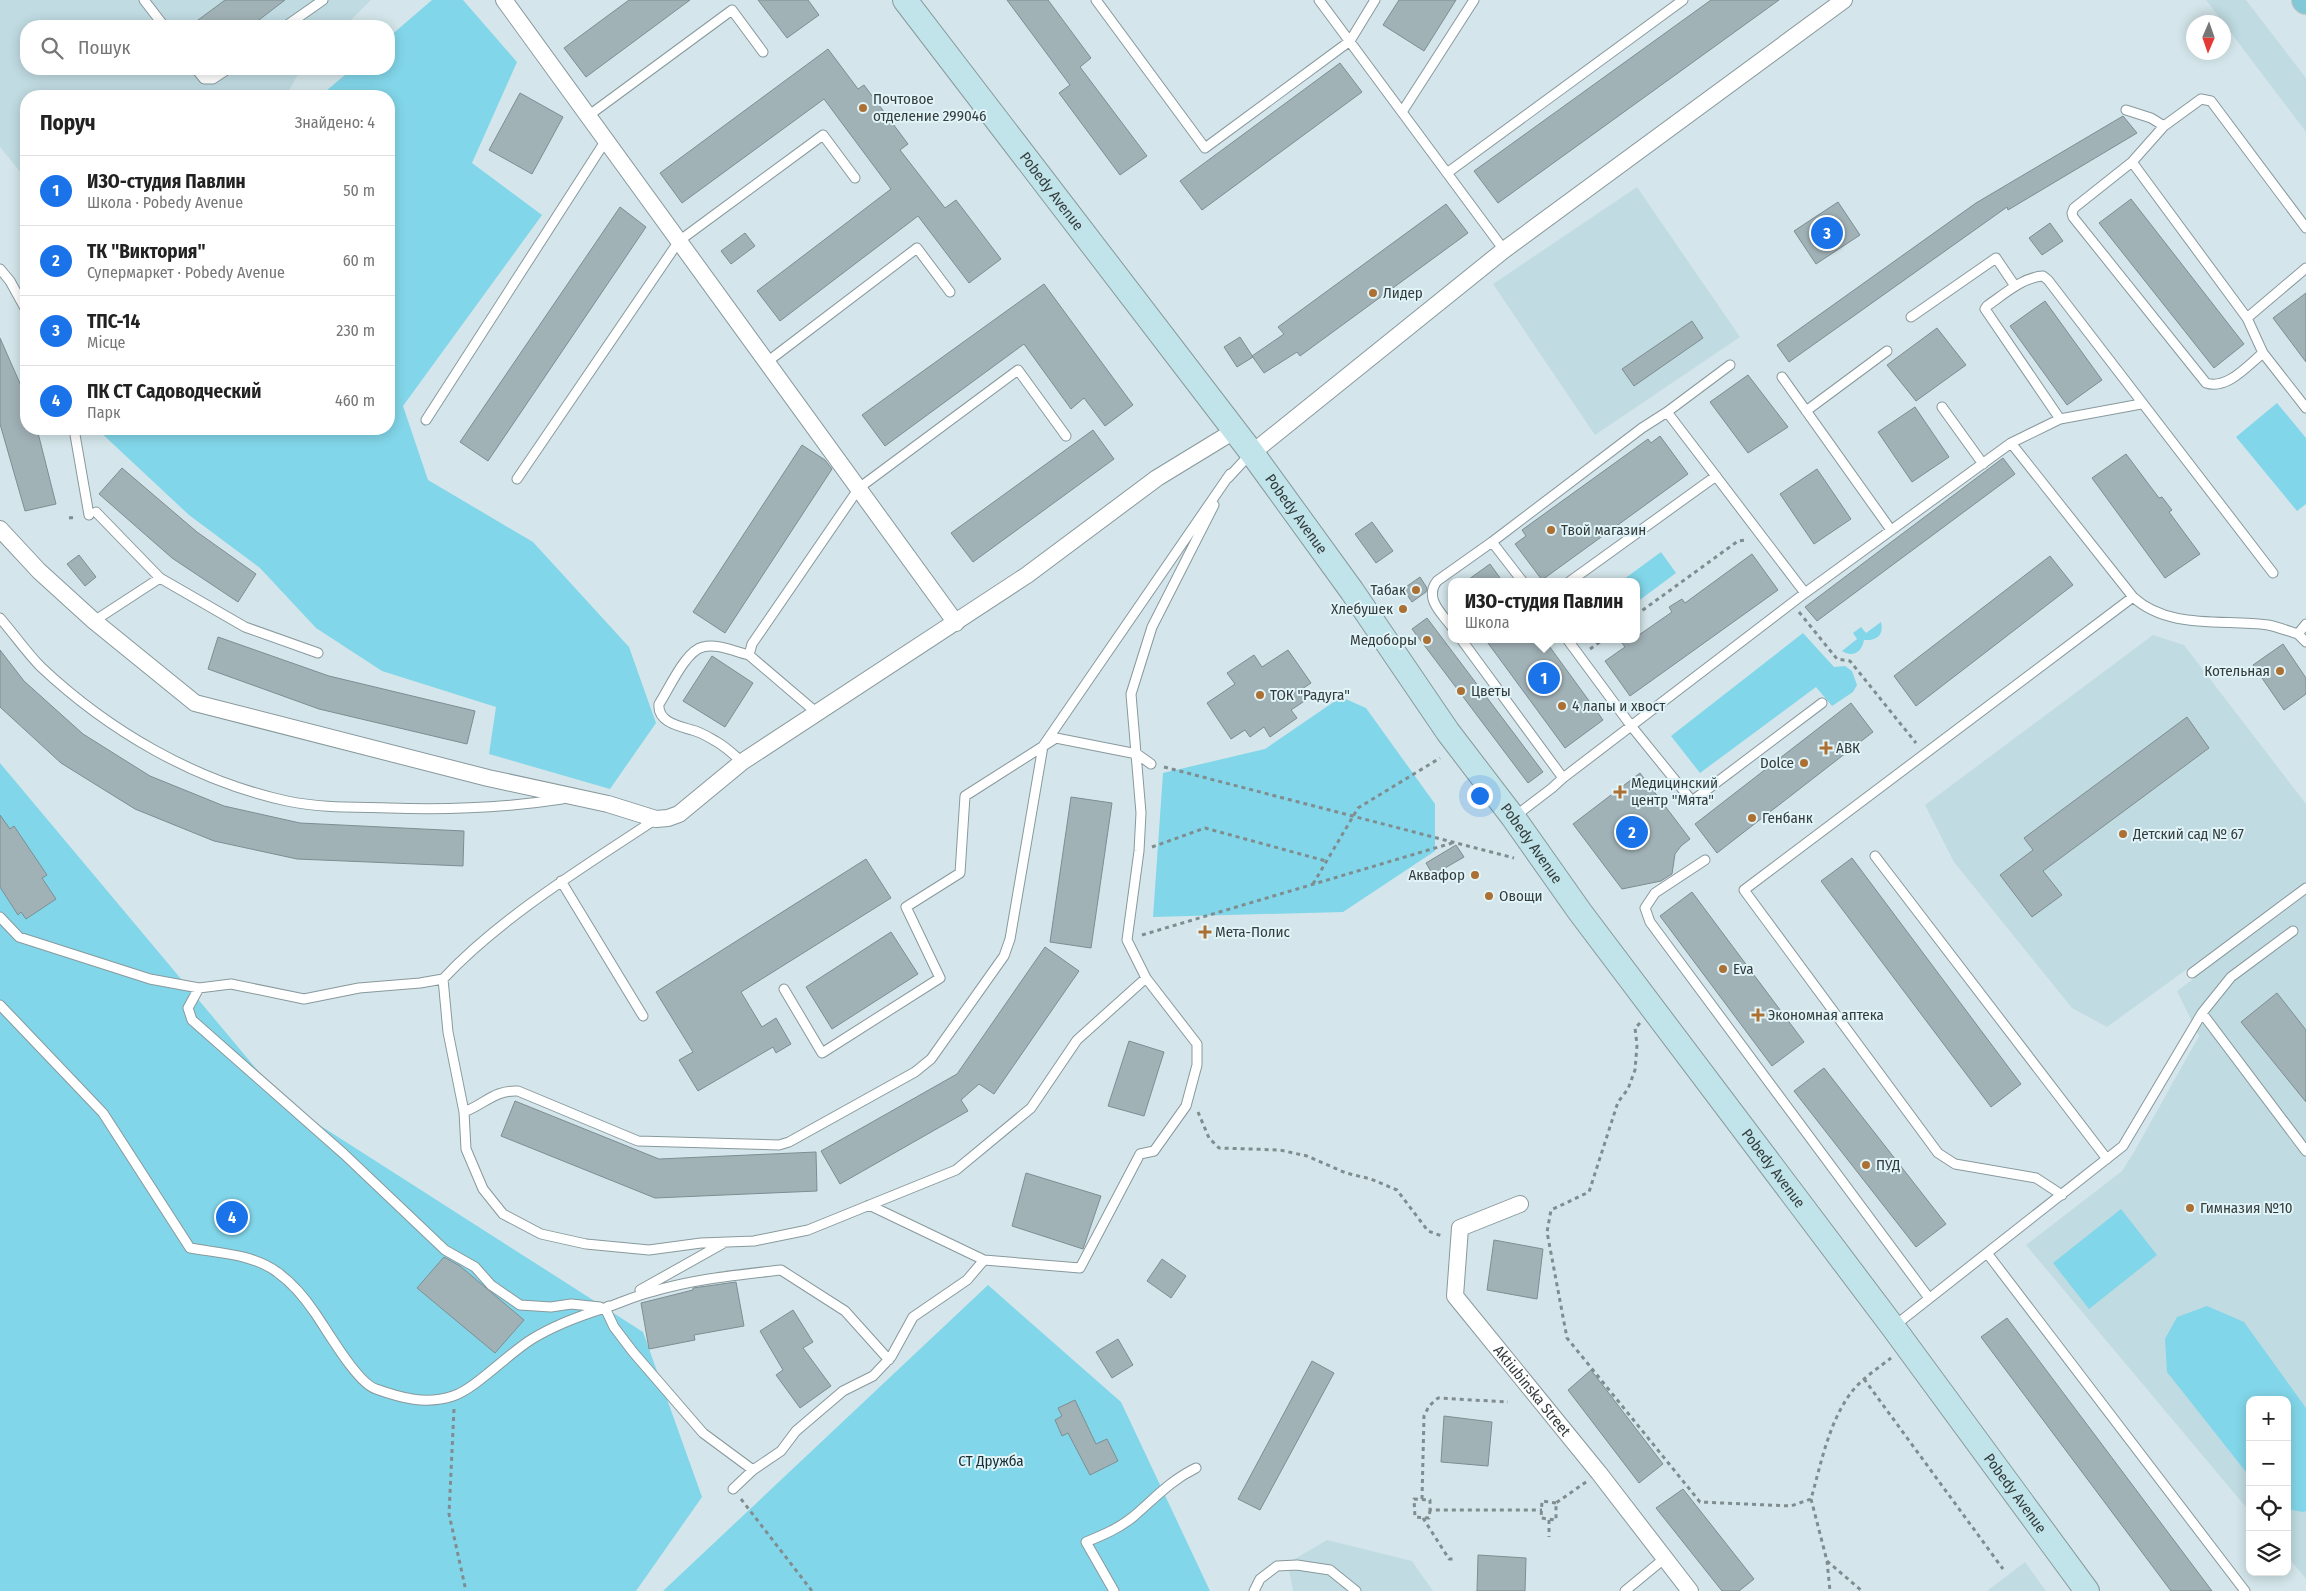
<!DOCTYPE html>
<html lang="uk">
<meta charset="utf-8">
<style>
:root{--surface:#fff;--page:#f6f6f6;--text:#222;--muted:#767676;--line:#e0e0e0;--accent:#1a73e8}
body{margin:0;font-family:"Fira Sans Condensed",sans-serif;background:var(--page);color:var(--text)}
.controls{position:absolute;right:15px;bottom:15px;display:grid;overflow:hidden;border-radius:10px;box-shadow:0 2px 12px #0003}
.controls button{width:45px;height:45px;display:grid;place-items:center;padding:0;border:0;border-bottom:1px solid var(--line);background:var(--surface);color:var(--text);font:25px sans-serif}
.compass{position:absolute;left:2186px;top:15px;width:45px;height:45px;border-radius:50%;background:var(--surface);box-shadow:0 2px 12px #0003;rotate:182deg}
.you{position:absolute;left:1479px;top:795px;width:18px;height:18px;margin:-12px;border:4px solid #fff;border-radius:50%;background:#1a73e8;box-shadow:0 0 0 8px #1a73e833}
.badge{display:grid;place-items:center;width:32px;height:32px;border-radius:50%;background:var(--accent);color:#fff;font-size:16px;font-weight:700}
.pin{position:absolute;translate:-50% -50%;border:2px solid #fff;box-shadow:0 1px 5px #0006}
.popup{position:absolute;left:1448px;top:578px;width:192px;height:65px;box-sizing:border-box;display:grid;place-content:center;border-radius:10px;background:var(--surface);filter:drop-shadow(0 1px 4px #0005);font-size:16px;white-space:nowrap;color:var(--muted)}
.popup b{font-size:19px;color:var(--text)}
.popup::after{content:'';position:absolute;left:50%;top:100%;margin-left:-10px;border:10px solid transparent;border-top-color:var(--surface)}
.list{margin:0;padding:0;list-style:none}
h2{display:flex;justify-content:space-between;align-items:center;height:65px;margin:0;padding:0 20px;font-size:21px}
h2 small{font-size:16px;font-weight:400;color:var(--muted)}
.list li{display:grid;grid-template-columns:32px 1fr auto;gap:15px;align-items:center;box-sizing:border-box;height:70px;padding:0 20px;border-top:1px solid var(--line)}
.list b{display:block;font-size:19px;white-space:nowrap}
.list p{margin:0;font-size:16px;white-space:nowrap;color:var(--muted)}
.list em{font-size:16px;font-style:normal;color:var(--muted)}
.icon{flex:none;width:28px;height:28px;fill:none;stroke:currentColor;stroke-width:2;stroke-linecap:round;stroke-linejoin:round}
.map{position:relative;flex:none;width:2306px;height:1591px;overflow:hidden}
.search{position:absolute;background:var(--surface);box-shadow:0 2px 12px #0003;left:20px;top:20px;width:375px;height:55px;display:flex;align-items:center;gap:12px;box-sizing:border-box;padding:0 18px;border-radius:20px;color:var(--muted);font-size:19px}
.panel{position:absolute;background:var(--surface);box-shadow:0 2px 12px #0003;left:20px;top:90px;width:375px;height:345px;border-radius:20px}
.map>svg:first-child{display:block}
.built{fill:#c0dbe2}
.green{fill:#82d6e9}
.building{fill:#a1b2b7;stroke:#7d8e92}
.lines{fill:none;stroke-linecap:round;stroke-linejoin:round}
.lane-casing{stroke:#88999d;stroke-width:11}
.street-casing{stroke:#88999d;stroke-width:18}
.secondary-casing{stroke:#88999d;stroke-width:26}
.primary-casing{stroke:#c2c4c5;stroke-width:28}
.path{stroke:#808d90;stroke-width:3;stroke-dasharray:4 4;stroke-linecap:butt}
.lane{stroke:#fff;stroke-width:9}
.street{stroke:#fff;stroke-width:16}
.secondary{stroke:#c1e4ea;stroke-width:24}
.primary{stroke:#83c8d6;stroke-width:26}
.poi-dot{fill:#ac7033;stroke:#e1f4f8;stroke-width:2}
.labels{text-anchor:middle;stroke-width:4;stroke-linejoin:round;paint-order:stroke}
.poi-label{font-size:15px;fill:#343c3d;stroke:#e1f4f8;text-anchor:start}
.street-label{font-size:15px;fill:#343c3d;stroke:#e1f4f8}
.park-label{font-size:15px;fill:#152d33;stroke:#e1f4f8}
</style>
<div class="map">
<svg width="2306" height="1591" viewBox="0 0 2306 1591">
<rect width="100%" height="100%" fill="#d4e6eb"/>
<path class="built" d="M0,0H371L345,26H26V69H303L297,76L286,96H26V179L0,147Z
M2206,0H2246L2306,78V132Z
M1637,187L1740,337L1595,435L1493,284Z
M2153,635L2184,645L2306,804V883L2107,1027L2072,1008L1954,862L1925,805Z
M2306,895V1579L2287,1556V1400H2250V1512L2026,1245L2122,1171L2134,1152L2199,1036L2177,991Z
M1327,1540L1412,1561L1433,1591H1293L1288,1563Z
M2025,1562L2046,1591H1987Z"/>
<path class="green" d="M432,0H463L517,62L472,163L542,215L403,406L428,480L533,542L629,647L656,723L610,789L489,754L496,707L382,671L316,628L260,568L189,515L97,429H389V96H320L352,69H389V37Z
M2277,403L2306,438V504L2297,511L2236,437Z
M1661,552L1676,573L1637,602L1636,582H1620Z
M1881,622C1884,635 1877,641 1864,640C1862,652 1853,658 1842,651L1857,639L1853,633L1861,627L1866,633Z
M1803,633L1834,667L1845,666L1852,671L1857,685L1853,692L1832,706L1816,687L1700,773L1671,736Z
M1341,697L1366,708L1435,804V851L1343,912L1153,917L1163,773L1265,749Z
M0,763L285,1103L643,1332L702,1497L636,1591H0Z
M2121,1209L2157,1255L2089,1309L2053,1263Z
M988,1285L1121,1402L1210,1591H663Z
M2207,1306L2244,1322L2306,1408V1511L2303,1512L2287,1509V1400H2250V1477L2167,1372L2165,1339L2177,1317Z"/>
<path class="building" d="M225,0H285L251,26H190Z
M629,0H690L586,77L564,48Z
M758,0H808L819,15L787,38Z
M1007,0H1048L1091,58L1080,67L1147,156L1120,175L1059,93L1070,85Z
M1399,0H1456L1424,51L1383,25Z
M1711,0H1779L1498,203L1474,171Z
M828,49L858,89L864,85L908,144L900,150L945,208L956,200L1001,259L969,283L918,216L780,321L757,291L891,189L824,99L682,203L660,173Z
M1340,63L1362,92L1202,210L1180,181Z
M520,93L563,117L532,174L489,150Z
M2123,116L2137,133L2008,210L2007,207L1789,362L1777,345L1976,203Z
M2131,199L2244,344L2214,368L2099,223Z
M1838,202L1860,235L1816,264L1794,231Z
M1446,204L1468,233L1300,356L1297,352L1264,373L1252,356L1284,334L1278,327Z
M620,207L646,227L488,461L460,442Z
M2050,223L2063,241L2042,255L2029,238Z
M745,233L755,246L731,264L721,251Z
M1044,284L1133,405L1105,426L1084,398L1071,409L1024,344L885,446L862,415Z
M2306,293V362L2273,318Z
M2045,301L2102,380L2067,405L2010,326Z
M1692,321L1703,338L1634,386L1622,369Z
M1937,328L1966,365L1916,401L1887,365Z
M1240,337L1253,357L1237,367L1224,347Z
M0,338L26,397V429H37L56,504L25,511L0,424Z
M1748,375L1788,427L1748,453L1710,402Z
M1915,407L1949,457L1912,482L1878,432Z
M1093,430L1114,459L973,562L951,533Z
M1660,436L1688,474L1542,580L1515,544L1526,536L1522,530L1648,439L1651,443Z
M802,445L825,460L832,469L725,633L693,612Z
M2126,454L2159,498L2162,497L2172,510L2169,512L2200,554L2165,578L2092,478Z
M2003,458L2015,474L1817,621L1805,607Z
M122,468L197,532L256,574L238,602L172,558L99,494Z
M1817,469L1851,519L1814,544L1780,494Z
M1372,522L1393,551L1376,563L1355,534Z
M1752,554L1778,590L1630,696L1605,661L1625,647L1619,639H1636V637L1672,612L1669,607L1682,599L1685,603Z
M79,555L96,577L85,586L67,564Z
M2050,556L2073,585L1916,706L1894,676Z
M1490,564L1503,582H1465Z
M1420,577L1427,588L1426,592L1412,602L1403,589Z
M1427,618L1543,772L1528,783L1412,629Z
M218,637L329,676L475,711L467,744L319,709L208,669Z
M1485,639H1544L1603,720L1565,748Z
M2283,644L2306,678V694L2284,710L2253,665Z
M0,650L24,681L83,734L150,776L224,806L300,823L464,831L463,866L297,859L214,841L135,809L61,763L0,707Z
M1288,650L1311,683L1299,691L1306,700L1291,710L1297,718L1270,737L1264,727L1250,737L1245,730L1231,739L1207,703L1235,684L1227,673L1254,655L1262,667Z
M712,656L753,683L725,727L683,701Z
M1851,703L1873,732L1717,853L1695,824Z
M2187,717L2209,748L2043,871L2062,895L2032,917L2000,875L2033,850L2024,838Z
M1640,773L1690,839L1681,846L1675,854L1672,874L1661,881L1622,889L1573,824Z
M1071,797L1112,803L1091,948L1050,942Z
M0,815L10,829L14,826L47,875L42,878L56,899L26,919L21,912L18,915L0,887Z
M1456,845L1464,857L1433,875L1426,863Z
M1852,858L2021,1084L1991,1107L1821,881Z
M866,859L891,898L741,992L762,1027L776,1018L791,1044L776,1053L773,1047L698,1091L679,1060L693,1052L656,992Z
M1692,892L1804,1042L1772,1066L1660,916Z
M891,932L918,974L832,1029L806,987Z
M1045,947L1079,971L994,1094L979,1084L961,1100L968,1111L840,1184L821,1151L957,1074Z
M2277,993L2306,1030V1102L2241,1022Z
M1129,1041L1164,1052L1144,1116L1108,1106Z
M1824,1068L1946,1224L1916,1247L1794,1091Z
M515,1101L659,1159L816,1152L817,1191L655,1198L501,1136Z
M1026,1173L1101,1196L1083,1249L1012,1226Z
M1494,1240L1543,1249L1537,1299L1487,1290Z
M444,1257L460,1266L524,1320L495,1353L417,1288Z
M1162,1259L1186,1276L1171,1298L1147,1281Z
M736,1282L744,1326L694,1335L695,1340L649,1349L641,1303L693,1290V1288Z
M793,1310L813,1342L803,1348L831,1386L800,1408L776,1375L783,1370L760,1331Z
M2007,1318L2212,1591H2171L1981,1337Z
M1118,1339L1133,1365L1112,1378L1096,1352Z
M1312,1361L1334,1373L1260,1510L1238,1499Z
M1591,1370L1663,1464L1639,1483L1568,1390Z
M1075,1400L1096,1444L1107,1439L1118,1461L1090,1475L1068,1433L1062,1436L1055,1420L1062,1416L1058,1408Z
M1444,1416L1492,1422L1488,1466L1441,1462Z
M1683,1489L1754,1579L1739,1591H1722L1656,1508Z
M1478,1555L1526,1558L1525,1591H1477Z"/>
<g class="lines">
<defs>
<path id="lane" d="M144,0L164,26
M1096,0L1205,148L1350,41L1375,0
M1319,0L1504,250
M286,26L323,0
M196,69L204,79H213L228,69
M2126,110L2151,118L2164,126L2201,99L2211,101L2306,228
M1402,112L1474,0
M588,116L732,10L763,52
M2132,162L2164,126
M1447,173L1683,0
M0,269L10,281L26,310
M1911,317L1996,258L2015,286
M2247,318L2306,268
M2263,353L2247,318L2132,162L2074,208L2072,213L2073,217L2206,383C2227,390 2247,366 2263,353L2306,408
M767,362L917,248L950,292
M1782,377L1891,530
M1942,407L1983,464
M1806,411L1887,351
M1667,412L1730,365
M2060,419L1985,309L1987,306C2003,295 2023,277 2043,276L2048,280L2273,573
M426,420L606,140
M74,429L89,515
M2011,443L2133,597C2169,630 2223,619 2268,625C2278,627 2288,631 2298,634
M1228,478L1251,453
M517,479L679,241L823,135L855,178
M96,512L160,578L245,627L318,653
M1492,542L1642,428L1667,412L1805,593
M1569,582L1716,476
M0,618C14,634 26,652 41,667C109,731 195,781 287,801C320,808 356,807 389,808C448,810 504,808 562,799
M94,621L160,578
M2306,624L2298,634L2306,642
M1452,627C1441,613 1424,598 1437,581L1492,542L1523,582
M1461,639L1563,778L1552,788L1514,817
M1567,639L1632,727L1692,801L1822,703
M817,713L749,655L752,644L859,488L1018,370L1066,436
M742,762C734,755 726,747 717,742C710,738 701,732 692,730C679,726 657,722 659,704C669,689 686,650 703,647C717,643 736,652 749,655
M1563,778L1805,593L2011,443L2060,419L2141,404
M656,819C585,866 501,917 443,979L448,1032L464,1112L466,1149L483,1189L503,1214L541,1234L586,1244L649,1250L701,1243L754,1241L808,1230L956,1170L1031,1108L1077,1040L1146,978
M1875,856L2107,1159
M1705,860L1655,893L1645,908L1650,922L1929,1298
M561,881L643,1016
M0,917L19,937L150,979L199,988L231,984L304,999L359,988L420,983L443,979
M2192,973L2306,888
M199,988L188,1008L192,1020L344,1154L445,1250L475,1267L491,1285L520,1305L551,1307L571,1304L600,1307
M784,989L822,1053L940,978L906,907L960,873L965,796L1056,738L1137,754L1151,764
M0,1005L103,1113L190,1248C218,1253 253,1254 277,1272C291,1282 305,1298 315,1313C327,1330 357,1383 376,1389C401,1398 426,1405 453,1396C475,1389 509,1353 532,1339C555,1325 579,1316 605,1308C620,1303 635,1296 651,1292C693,1279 737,1275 781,1270L845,1311L889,1360
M2202,1013L2306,1151
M464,1112C485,1104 494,1090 518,1091L638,1141L779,1145L789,1142L915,1072L931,1059L1004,956L1010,939L1043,746L1230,474
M2062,1195L2036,1178L1955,1164L1938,1153L1744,890L2133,597
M869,1205L984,1260L1080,1268L1140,1154L1154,1151L1186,1106L1197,1065V1044L1146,978L1127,940L1139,851L1141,813L1131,694L1152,627L1214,505
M1987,1253L2245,1591
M640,1290L722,1244
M609,1306L605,1308L614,1327L633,1352L703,1433L753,1470
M1893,1327L2123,1146L2202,1013L2231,977L2293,931
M733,1489L753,1470L781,1451L796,1431L843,1391L873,1376L891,1357L913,1317L967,1280L984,1260
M1114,1591L1086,1542C1103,1535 1120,1528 1134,1516C1155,1498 1171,1480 1196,1468
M1254,1591L1260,1579L1277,1566L1297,1565L1330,1570L1356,1591
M1625,1591L1665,1558"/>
<g id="street">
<path d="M504,0L956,623"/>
<path d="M1252,453L1504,250L1844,0"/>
<path d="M0,529L39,571L94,621L195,703L488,778L608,804L656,819L668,818L679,814L742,762L1027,575L1157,478L1234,431"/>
<path id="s1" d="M1520,1204L1460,1228L1455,1296L1599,1473L1690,1591"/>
</g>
<g id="secondary">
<path id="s2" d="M905,0L1252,453L1352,591L1448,732L1513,817L1580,912L1893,1327L2087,1591"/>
</g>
<path id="primary" d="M2305,0L2306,1"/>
</defs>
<use href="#lane" class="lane-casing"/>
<use href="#street" class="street-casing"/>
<use href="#secondary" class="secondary-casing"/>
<use href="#primary" class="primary-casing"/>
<path class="path" d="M69,518L76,517
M1799,612L1837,659L1850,661L1916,743
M1636,615L1738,541L1746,540
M1590,649L1604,639
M1164,767L1514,858
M1152,847L1205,828L1326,861
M1313,884L1358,808L1440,758
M1142,935L1452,843
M1640,1023L1635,1028L1637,1045L1635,1070L1628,1089L1618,1102L1589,1192L1551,1210L1547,1232L1567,1338L1700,1502L1791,1506L1811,1499C1821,1464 1828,1425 1850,1394C1861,1379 1877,1369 1891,1358
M1198,1112L1209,1138L1219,1148L1280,1150L1307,1156L1346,1173L1371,1179L1397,1190L1428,1231L1442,1236
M1864,1379L2003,1569
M454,1409L449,1514L466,1591
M741,1499L812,1591
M1422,1499L1424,1416L1429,1406L1438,1398L1508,1402
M1811,1499L1827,1561L1830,1591
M1556,1503L1542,1501L1541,1518L1556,1520V1503L1586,1482
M1430,1510L1429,1518L1415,1517L1414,1499L1430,1500V1510H1542
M1423,1518L1449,1559H1456
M1549,1520V1537
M1827,1561L1862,1591"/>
<use href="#lane" class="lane"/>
<use href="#street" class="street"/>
<use href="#secondary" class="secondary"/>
<use href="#primary" class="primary"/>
</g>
<g class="poi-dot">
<circle cx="863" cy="108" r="5"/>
<circle cx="1373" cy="293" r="5"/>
<circle cx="1551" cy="530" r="5"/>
<circle cx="1416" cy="590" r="5"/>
<circle cx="1403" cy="609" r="5"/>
<circle cx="1427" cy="640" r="5"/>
<circle cx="2280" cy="671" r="5"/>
<circle cx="1461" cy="691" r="5"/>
<circle cx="1260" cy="695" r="5"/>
<circle cx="1562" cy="706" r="5"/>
<path d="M1823.5 740.5h5v5h5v5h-5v5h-5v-5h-5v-5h5z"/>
<circle cx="1804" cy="763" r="5"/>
<path d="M1617.5 784.5h5v5h5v5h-5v5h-5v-5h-5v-5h5z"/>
<circle cx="1752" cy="818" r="5"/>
<circle cx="2123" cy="834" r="5"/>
<circle cx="1475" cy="875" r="5"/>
<circle cx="1489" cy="896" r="5"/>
<path d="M1202.5 924.5h5v5h5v5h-5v5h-5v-5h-5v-5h5z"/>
<circle cx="1723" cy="969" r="5"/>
<path d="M1755.5 1007.5h5v5h5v5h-5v5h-5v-5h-5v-5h5z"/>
<circle cx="1866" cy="1165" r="5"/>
<circle cx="2190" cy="1208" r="5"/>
</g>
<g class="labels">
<g class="poi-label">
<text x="873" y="104">Почтовое<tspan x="873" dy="17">отделение 299046</tspan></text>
<text x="1383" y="298">Лидер</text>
<text x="1561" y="535">Твой магазин</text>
<text x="1406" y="595" text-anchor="end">Табак</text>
<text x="1393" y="614" text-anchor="end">Хлебушек</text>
<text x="1417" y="645" text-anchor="end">Медоборы</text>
<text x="2270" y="676" text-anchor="end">Котельная</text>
<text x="1471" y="696">Цветы</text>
<text x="1270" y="700">ТОК "Радуга"</text>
<text x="1572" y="711">4 лапы и хвост</text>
<text x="1836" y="753">АВК</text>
<text x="1794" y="768" text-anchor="end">Dolce</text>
<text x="1631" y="788">Медицинский<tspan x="1631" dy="17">центр "Мята"</tspan></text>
<text x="1762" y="823">Генбанк</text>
<text x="2133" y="839">Детский сад № 67</text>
<text x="1465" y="880" text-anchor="end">Аквафор</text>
<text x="1499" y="901">Овощи</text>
<text x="1215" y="937">Мета-Полис</text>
<text x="1733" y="974">Eva</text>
<text x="1768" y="1020">Экономная аптека</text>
<text x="1876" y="1170">ПУД</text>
<text x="2200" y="1213">Гимназия №10</text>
</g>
<g class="street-label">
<text dy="5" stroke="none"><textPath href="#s2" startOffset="241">Pobedy Avenue</textPath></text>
<text dy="5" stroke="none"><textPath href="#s2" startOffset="646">Pobedy Avenue</textPath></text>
<text dy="5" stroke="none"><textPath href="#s2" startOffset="1051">Pobedy Avenue</textPath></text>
<text dy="5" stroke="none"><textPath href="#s2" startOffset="1456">Pobedy Avenue</textPath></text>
<text dy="5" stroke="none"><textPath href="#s1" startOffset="255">Aktiubinska Street</textPath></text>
<text dy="5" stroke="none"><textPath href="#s2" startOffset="1861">Pobedy Avenue</textPath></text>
</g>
<g class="park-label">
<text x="991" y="1466">СТ Дружба</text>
</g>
</g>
</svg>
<div class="controls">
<button>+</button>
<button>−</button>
<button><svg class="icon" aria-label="locate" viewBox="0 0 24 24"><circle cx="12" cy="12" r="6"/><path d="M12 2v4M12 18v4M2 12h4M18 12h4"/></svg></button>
<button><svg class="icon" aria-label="layers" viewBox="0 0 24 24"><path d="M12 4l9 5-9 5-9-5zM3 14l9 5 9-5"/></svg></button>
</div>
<svg class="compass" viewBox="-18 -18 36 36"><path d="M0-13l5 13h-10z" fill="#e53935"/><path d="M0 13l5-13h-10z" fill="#767676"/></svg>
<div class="you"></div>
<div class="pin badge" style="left:1544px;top:678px">1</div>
<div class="popup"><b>ИЗО-студия Павлин</b>Школа</div>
<div class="pin badge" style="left:1632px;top:832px">2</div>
<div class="pin badge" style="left:1827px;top:233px">3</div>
<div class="pin badge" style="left:232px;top:1217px">4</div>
<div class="search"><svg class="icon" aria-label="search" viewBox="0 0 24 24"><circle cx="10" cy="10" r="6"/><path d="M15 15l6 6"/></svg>Пошук</div>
<section class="panel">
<h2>Поруч<small>Знайдено: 4</small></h2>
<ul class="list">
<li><span class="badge">1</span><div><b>ИЗО-студия Павлин</b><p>Школа · Pobedy Avenue</p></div><em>50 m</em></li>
<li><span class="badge">2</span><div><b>ТК &quot;Виктория&quot;</b><p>Супермаркет · Pobedy Avenue</p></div><em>60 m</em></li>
<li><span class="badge">3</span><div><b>ТПС-14</b><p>Місце</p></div><em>230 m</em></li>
<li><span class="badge">4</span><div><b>ПК СТ Садоводческий</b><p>Парк</p></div><em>460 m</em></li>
</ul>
</section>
</div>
